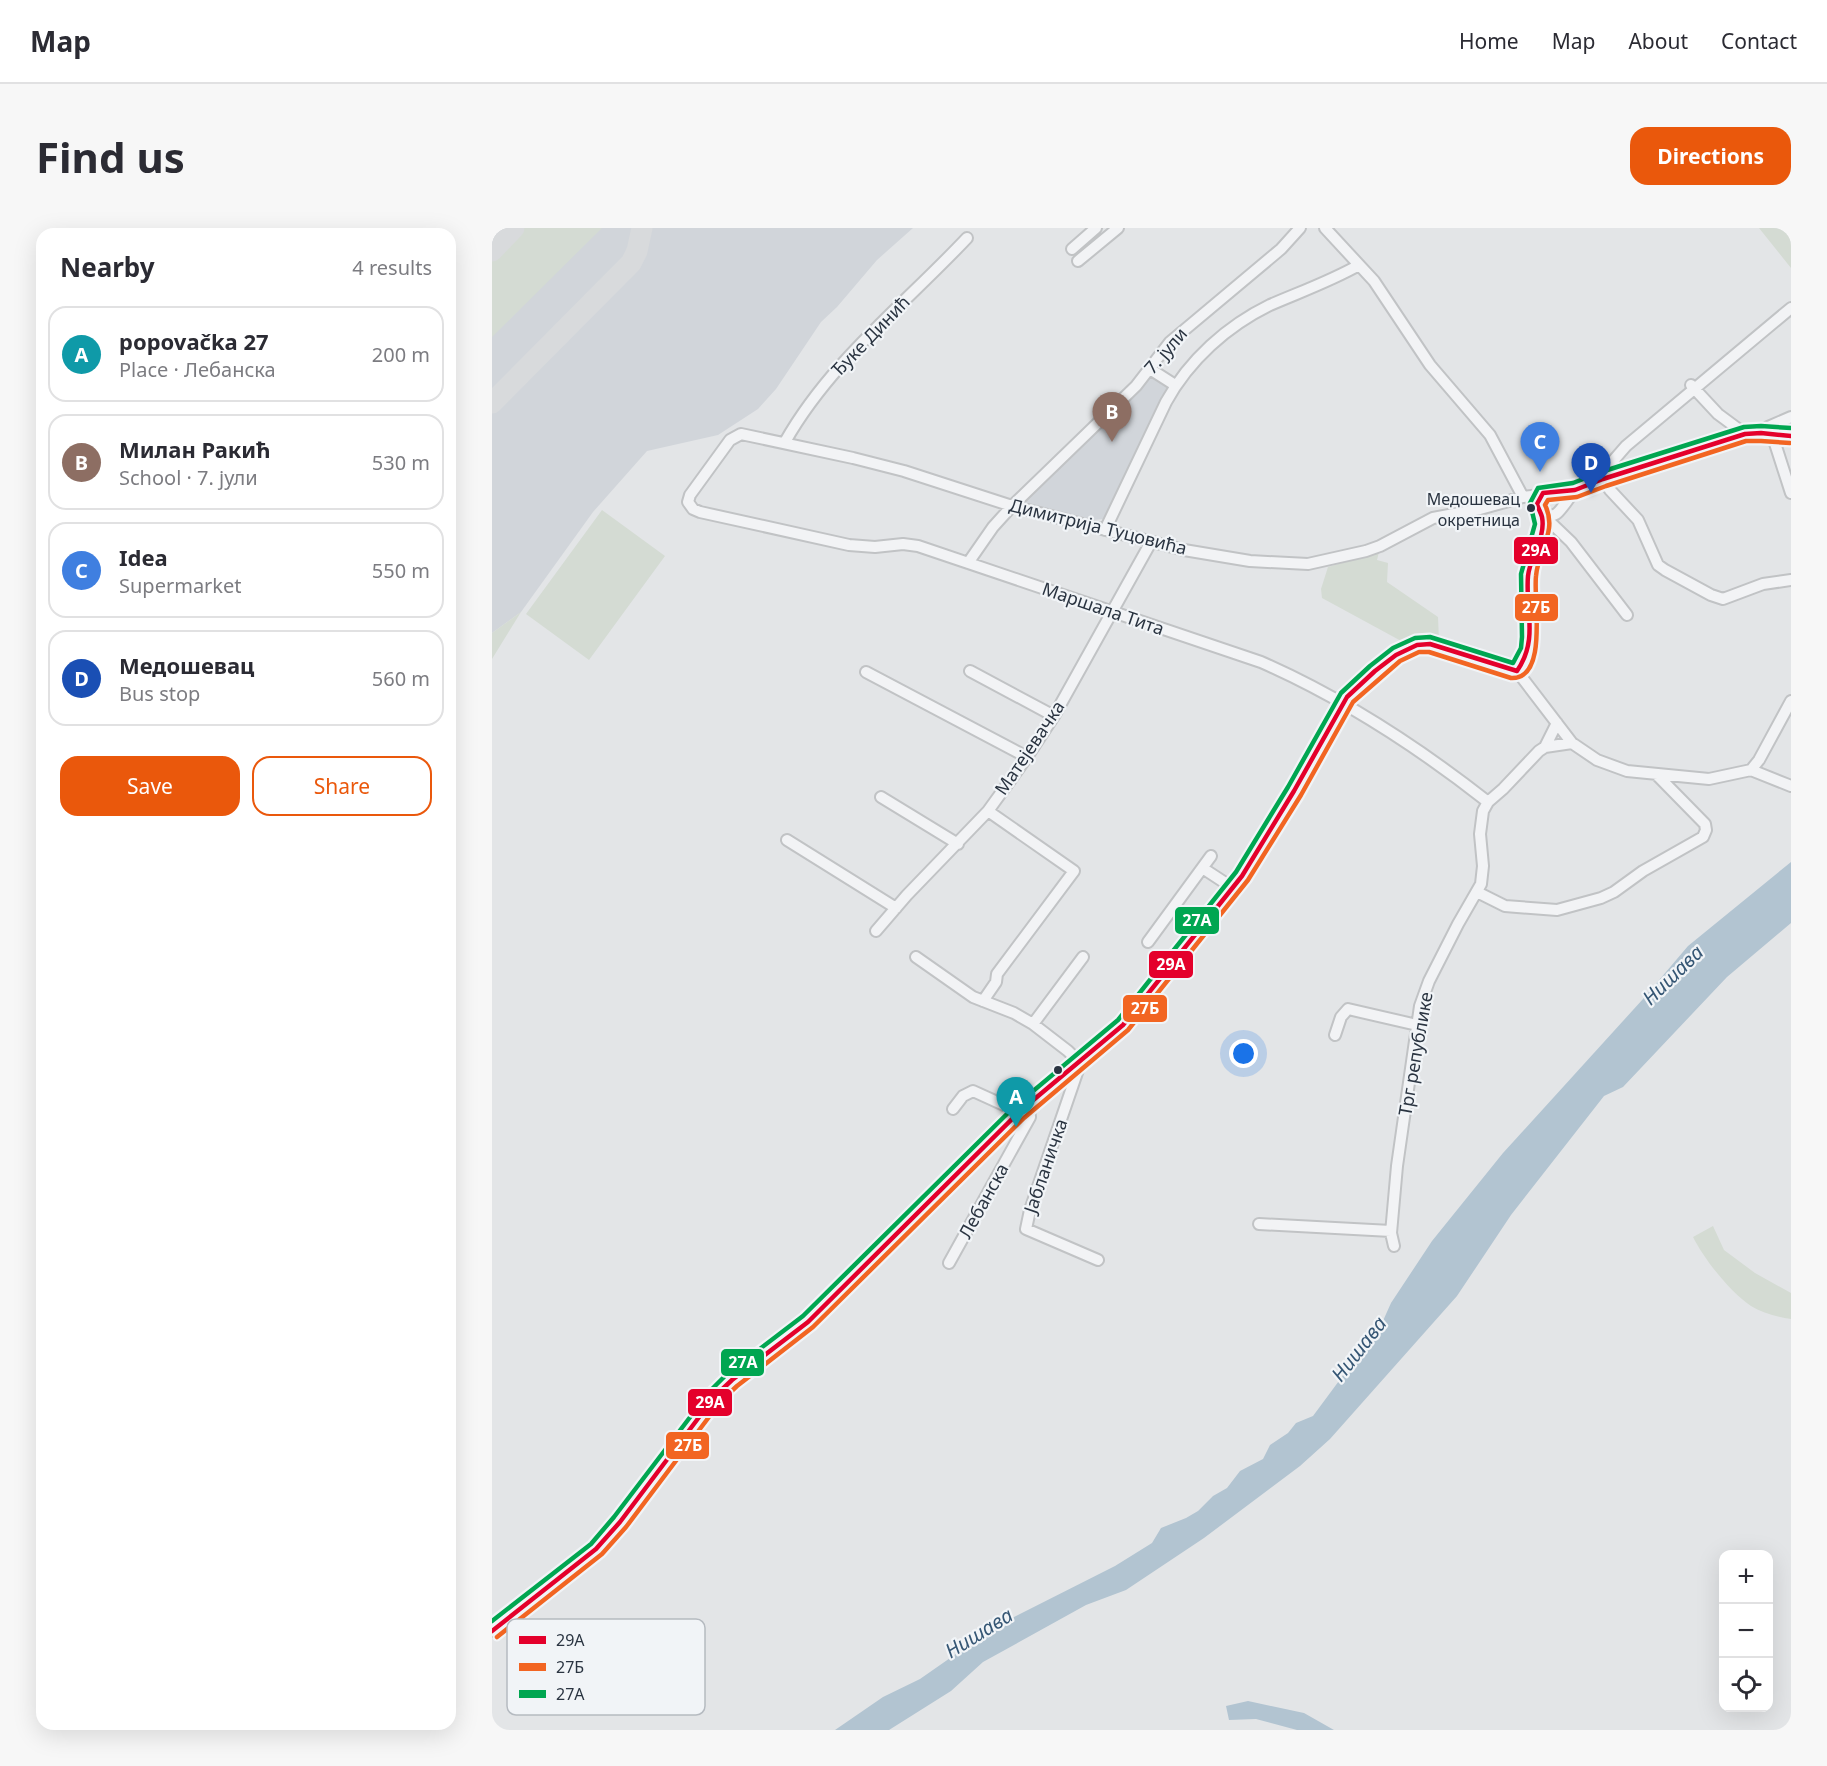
<!DOCTYPE html>
<meta charset="utf-8">
<style>
:root{--surface:#fff;--page:#f7f7f7;--text:#2b2b33;--muted:#7c7c81;--line:#e1e1e2;--accent:#ea580c}
body{margin:0;font-family:"Noto Sans",sans-serif;background:var(--page);color:var(--text)}
.controls{position:absolute;right:18px;bottom:18px;display:grid;overflow:hidden;border-radius:12px;box-shadow:0 6px 24px #0002}
.controls button{width:54px;height:54px;display:grid;place-items:center;padding:0;border:0;border-bottom:2px solid var(--line);background:var(--surface);color:var(--text);font:30px sans-serif}
.you{position:absolute;left:752px;top:826px;width:21px;height:21px;margin:-15px;border:4px solid #fff;border-radius:50%;background:#1a73e8;box-shadow:0 0 0 9px #1a73e833}
.badge{display:grid;place-items:center;width:39px;height:39px;border-radius:50%;background:var(--accent);color:#fff;font-size:20px;font-weight:700}
.pin{position:absolute;translate:-50% -50px;filter:drop-shadow(0 2px 3px #0008)}
.pin::after{content:'';position:absolute;top:32px;width:21px;height:18px;background:inherit;clip-path:polygon(0 0,100% 0,50% 100%)}
.list{margin:0;padding:0;list-style:none}
h2{display:flex;justify-content:space-between;align-items:center;height:78px;margin:0;padding:0 24px;font-size:26px}
h2 small{font-size:20px;font-weight:400;color:var(--muted)}
.list li{display:grid;grid-template-columns:39px 1fr auto;gap:18px;align-items:center;box-sizing:border-box;height:96px;margin:0 12px 12px;padding:0 12px;border:2px solid var(--line);border-radius:18px}
.list b{display:block;font-size:22px;white-space:nowrap}
.list p{margin:0;font-size:20px;white-space:nowrap;color:var(--muted)}
.list em{font-size:20px;font-style:normal;color:var(--muted)}
.actions{display:flex;gap:12px;padding:18px 24px}
.actions a{flex:1;padding:14px 0;border:2px solid var(--accent);border-radius:18px;text-align:center;font-size:21px;color:var(--accent)}
.actions .main{background:var(--accent);color:#fff}
.icon{flex:none;width:33px;height:33px;fill:none;stroke:currentColor;stroke-width:2;stroke-linecap:round;stroke-linejoin:round}
.map{position:relative;flex:none;width:1299px;height:1502px;overflow:hidden;border-radius:18px}
header{display:flex;align-items:center;gap:36px;box-sizing:border-box;height:84px;padding:0 30px;background:var(--surface);border-bottom:2px solid var(--line)}
header strong{font-size:28px}
nav{display:flex;gap:33px;margin-inline-start:auto;font-size:21px}
.intro{display:flex;align-items:center;justify-content:space-between;box-sizing:border-box;height:144px;padding:0 36px}
h1{margin:0;font-size:42px}
.button{padding:15px 27px;border-radius:18px;background:var(--accent);color:#fff;font-size:21px;font-weight:700}
main{display:flex;gap:36px;padding:0 36px}
aside{flex:1;background:var(--surface);border-radius:18px;box-shadow:0 6px 24px #0002}
.map>svg:first-child{display:block}
.built{fill:#d1d5da}
.green{fill:#d4dbd3}
.water{fill:#b2c4d1}
.lines{fill:none;stroke-linecap:round;stroke-linejoin:round}
.taxiway{stroke:#d8dadc;stroke-width:21}
.minor-casing{stroke:#c1c3c5;stroke-width:14}
.minor{stroke:#f2f3f5;stroke-width:10}
.bus-1-casing{stroke:#f1f4f7;stroke-width:9}
.bus-2-casing{stroke:#f1f4f7;stroke-width:9}
.bus-3-casing{stroke:#f1f4f7;stroke-width:9}
.bus-1{stroke:#e4002b;stroke-width:4.5}
.bus-2{stroke:#f26522;stroke-width:4.5}
.bus-3{stroke:#00a651;stroke-width:4.5}
.bus-dot{fill:#2a3441;stroke:#f1f4f7;stroke-width:2}
.labels{text-anchor:middle;stroke-width:4.5;stroke-linejoin:round;paint-order:stroke}
.bus-label{font-size:16px;fill:#2a3441;stroke:#f1f4f7;text-anchor:end}
.street-label{font-size:18px;fill:#2a3441;stroke:#f1f4f7}
.water-label{font-size:20px;font-style:italic;fill:#355674;stroke:#f1f4f7}
.key{fill:#f1f4f7;stroke:#b5bac0;stroke-width:1.5}
.key-label{font-size:16px;fill:#2a3441}
.line-badge{stroke:#f1f4f7;stroke-width:2}
.badge-label{font-size:16px;text-anchor:middle;font-weight:bold;fill:#fff}
</style>
<header>
<strong>Map</strong>
<nav><a>Home</a><a>Map</a><a>About</a><a>Contact</a></nav>
</header>
<div class="intro"><h1>Find us</h1><a class="button">Directions</a></div>
<main>
<aside>
<h2>Nearby<small>4 results</small></h2>
<ul class="list">
<li><span class="badge" style="background:#0f9aa8">A</span><div><b>popovačka 27</b><p>Place · Лебанска</p></div><em>200 m</em></li>
<li><span class="badge" style="background:#8d6e63">B</span><div><b>Милан Ракић</b><p>School · 7. јули</p></div><em>530 m</em></li>
<li><span class="badge" style="background:#3f7fe0">C</span><div><b>Idea</b><p>Supermarket</p></div><em>550 m</em></li>
<li><span class="badge" style="background:#1a4fb4">D</span><div><b>Медошевац</b><p>Bus stop</p></div><em>560 m</em></li>
</ul>
<div class="actions"><a class="main">Save</a><a>Share</a></div>
</aside>
<div class="map">
<svg width="1299" height="1502" viewBox="0 0 1299 1502">
<rect width="100%" height="100%" fill="#e3e5e7"/>
<path class="built" d="M0,0H421L385,32L345,79L329,94L284,161L266,181L226,207L155,223L101,284L29,384L0,405Z
M659,146L676,157L613,291L599,292L535,276L533,271Z"/>
<path class="green" d="M31,0H110L0,109V31Z
M1267,0H1299V40Z
M110,282L173,328L97,432L34,386Z
M887,324L885,332L896,335L895,354L946,389L947,413L911,414L830,370L829,361L836,339Z
M29,384L0,431V405Z
M1221,998L1232,1022L1263,1045L1299,1065V1091C1286,1089 1270,1085 1259,1078C1238,1064 1212,1031 1201,1009Z"/>
<path class="water" d="M1299,634V695L1235,749L1131,859L1112,868L1019,987L965,1068L838,1211L808,1238L712,1310L634,1362L594,1377L491,1434L459,1463L397,1502H343L391,1469L428,1451L504,1398L623,1338L660,1315L669,1300L694,1290L706,1283L721,1268L735,1260L748,1243L771,1231L778,1217L796,1205L804,1195L821,1188L858,1138L868,1133L872,1121L890,1095L899,1075L940,1013L1011,925L1151,771L1196,718Z
M756,1473L812,1485L842,1502H805L764,1491L737,1492L734,1478Z"/>
<g class="lines">
<path class="taxiway" d="M0,23L22,0
M0,175L139,35L145,23L150,0"/>
<defs>
<path id="minor" d="M833,0L882,53L938,137L998,207L1031,269
M580,21L604,0
M586,33L626,0
M1299,80L1134,218L1114,241L1111,251L1118,262L1146,292L1166,337L1173,342L1219,367L1231,371L1271,356L1299,352
M658,141L683,157
M1199,157L1226,186L1253,206
M1269,205L1276,199L1299,189
M1280,206L1299,265
M293,214C338,134 413,76 475,10
M1049,267C1042,277 1050,294 1064,286C1069,283 1078,268 1083,262
M1057,293L1079,314L1135,387
M613,302L674,174C697,132 735,98 778,77C808,64 839,53 867,37
M476,335L501,299L520,278L644,158L678,114L789,21L808,0
M478,443L562,488
M1025,443L1080,515L1105,532L1135,543L1217,551L1259,542L1267,532L1299,473
M1025,443C1048,418 1033,378 1036,348C1037,333 1047,319 1050,304C1051,298 1050,291 1050,285
M374,444L535,529
M1053,519L1065,495
M1259,542L1299,558
M389,569L466,616
M996,574C926,519 851,470 769,434L426,318L411,316L383,319L357,317L208,284L201,281L196,274L198,267L238,212L249,206L361,230L412,243L520,278L692,322L758,333L816,336L874,323L888,318L941,290L988,281L1031,269L1049,267L1055,263L1083,262L1111,251L1253,206L1269,205L1299,208
M295,612L404,680
M712,641L741,660
M985,664L1013,678L1065,682L1109,670L1122,664L1151,643L1211,609L1214,602L1213,596L1164,546
M384,703L415,667L496,583L535,529L562,488L659,314
M656,714L719,628
M424,729L481,769L522,785L541,796L576,823L587,834
M491,773L504,754L505,746L582,643L496,583
M541,796L591,729
M843,807L849,789L856,781L925,797
M587,834L586,842L538,982L534,1001L606,1032
M461,881L471,868L481,863L527,884
M767,996L899,1003
M902,1018L899,1005L905,938L928,778L937,753L966,696L989,656L991,638L988,606L991,583L996,574L1011,561L1047,523L1053,519L1080,515
M457,1035L538,889L537,882L534,878
M0,1403L104,1321L128,1294L223,1168L240,1152L316,1094L527,884L631,797L750,648L802,563L855,469L883,443L904,427L925,417L938,416L1021,443H1025"/>
</defs>
<use href="#minor" class="minor-casing"/>
<use href="#minor" class="minor"/>
<defs>
<path id="bus-1" d="M0,1403L104,1321L128,1294L223,1168L240,1152L316,1094L527,884L631,797L750,648L802,563L855,469L883,443L904,427L925,417L938,416L1025,443C1047,411 1033,382 1036,348C1038,328 1054,310 1050,289C1049,285 1046,280 1045,276L1051,265L1083,262L1111,251L1253,206L1269,205L1299,208"/>
<path id="bus-2" d="M5,1409L110,1326L134,1299L229,1173L245,1158L321,1099L532,890L636,802L756,652L809,567L861,474L908,433L927,424H937L1019,450C1057,452 1041,370 1044,348C1046,322 1066,303 1053,277L1056,272L1085,269L1114,258L1254,213H1269L1298,215"/>
<path id="bus-3" d="M0,1393L99,1316L122,1289L218,1163L235,1146L311,1088L522,879L626,792L744,644L796,559L849,465L878,438L901,420L923,410L938,409L1021,435L1029,420L1030,409L1029,346L1043,296L1038,275L1046,260L1081,255L1109,244L1252,199L1269,198L1299,200"/>
</defs>
<use href="#bus-1" class="bus-1-casing"/>
<use href="#bus-2" class="bus-2-casing"/>
<use href="#bus-3" class="bus-3-casing"/>
<use href="#bus-1" class="bus-1"/>
<use href="#bus-2" class="bus-2"/>
<use href="#bus-3" class="bus-3"/>
</g>
<g class="bus-dot">
<circle cx="1039" cy="280" r="5"/>
<circle cx="566" cy="842" r="5"/>
</g>
<g class="labels">
<g class="bus-label">
<text x="1028" y="277">Медошевац<tspan x="1028" dy="21">окретница</tspan></text>
</g>
<g class="street-label">
<text transform="translate(379 108) rotate(-46)" y="6">Ђуке Динић</text>
<text transform="translate(674 123) rotate(-49)" y="6">7. јули</text>
<text transform="translate(606 299) rotate(14)" y="6">Димитрија Туцовића</text>
<text transform="translate(611 381) rotate(19)" y="6">Маршала Тита</text>
<text transform="translate(538 520) rotate(-56)" y="6">Матејевачка</text>
<text transform="translate(924 826) rotate(-80)" y="6">Трг републике</text>
<text transform="translate(554 938) rotate(-71)" y="6">Јабланичка</text>
<text transform="translate(492 973) rotate(-61)" y="6">Лебанска</text>
</g>
<g class="water-label">
<text transform="translate(1181 747) rotate(-44)" y="7">Нишава</text>
<text transform="translate(867 1121) rotate(-52)" y="7">Нишава</text>
<text transform="translate(487 1405) rotate(-32)" y="7">Нишава</text>
</g>
</g>
<rect x="15" y="1391" width="198" height="96" rx="9" class="key"/>
<rect x="27" y="1408" width="27" height="8" fill="#e4002b"/>
<rect x="27" y="1435" width="27" height="8" fill="#f26522"/>
<rect x="27" y="1462" width="27" height="8" fill="#00a651"/>
<g class="key-label">
<text x="64" y="1418">29А</text>
<text x="64" y="1445">27Б</text>
<text x="64" y="1472">27А</text>
</g>
<g class="line-badge">
<rect x="1021" y="308" width="46" height="29" rx="6" fill="#e4002b"/>
<rect x="1022" y="365" width="45" height="29" rx="6" fill="#f26522"/>
<rect x="682" y="678" width="46" height="29" rx="6" fill="#00a651"/>
<rect x="656" y="722" width="46" height="29" rx="6" fill="#e4002b"/>
<rect x="630" y="766" width="46" height="29" rx="6" fill="#f26522"/>
<rect x="228" y="1120" width="45" height="29" rx="6" fill="#00a651"/>
<rect x="195" y="1160" width="46" height="29" rx="6" fill="#e4002b"/>
<rect x="173" y="1203" width="45" height="29" rx="6" fill="#f26522"/>
</g>
<g class="badge-label">
<text x="1044" y="328">29А</text>
<text x="1044" y="385">27Б</text>
<text x="705" y="698">27А</text>
<text x="679" y="742">29А</text>
<text x="653" y="786">27Б</text>
<text x="251" y="1140">27А</text>
<text x="218" y="1180">29А</text>
<text x="196" y="1223">27Б</text>
</g>
</svg>
<div class="controls">
<button>+</button>
<button>−</button>
<button><svg class="icon" aria-label="locate" viewBox="0 0 24 24"><circle cx="12" cy="12" r="6"/><path d="M12 2v4M12 18v4M2 12h4M18 12h4"/></svg></button>
</div>
<div class="you"></div>
<div class="pin badge" style="left:524px;top:899px;background:#0f9aa8">A</div>
<div class="pin badge" style="left:620px;top:214px;background:#8d6e63">B</div>
<div class="pin badge" style="left:1048px;top:244px;background:#3f7fe0">C</div>
<div class="pin badge" style="left:1099px;top:265px;background:#1a4fb4">D</div>
</div>
</main>
